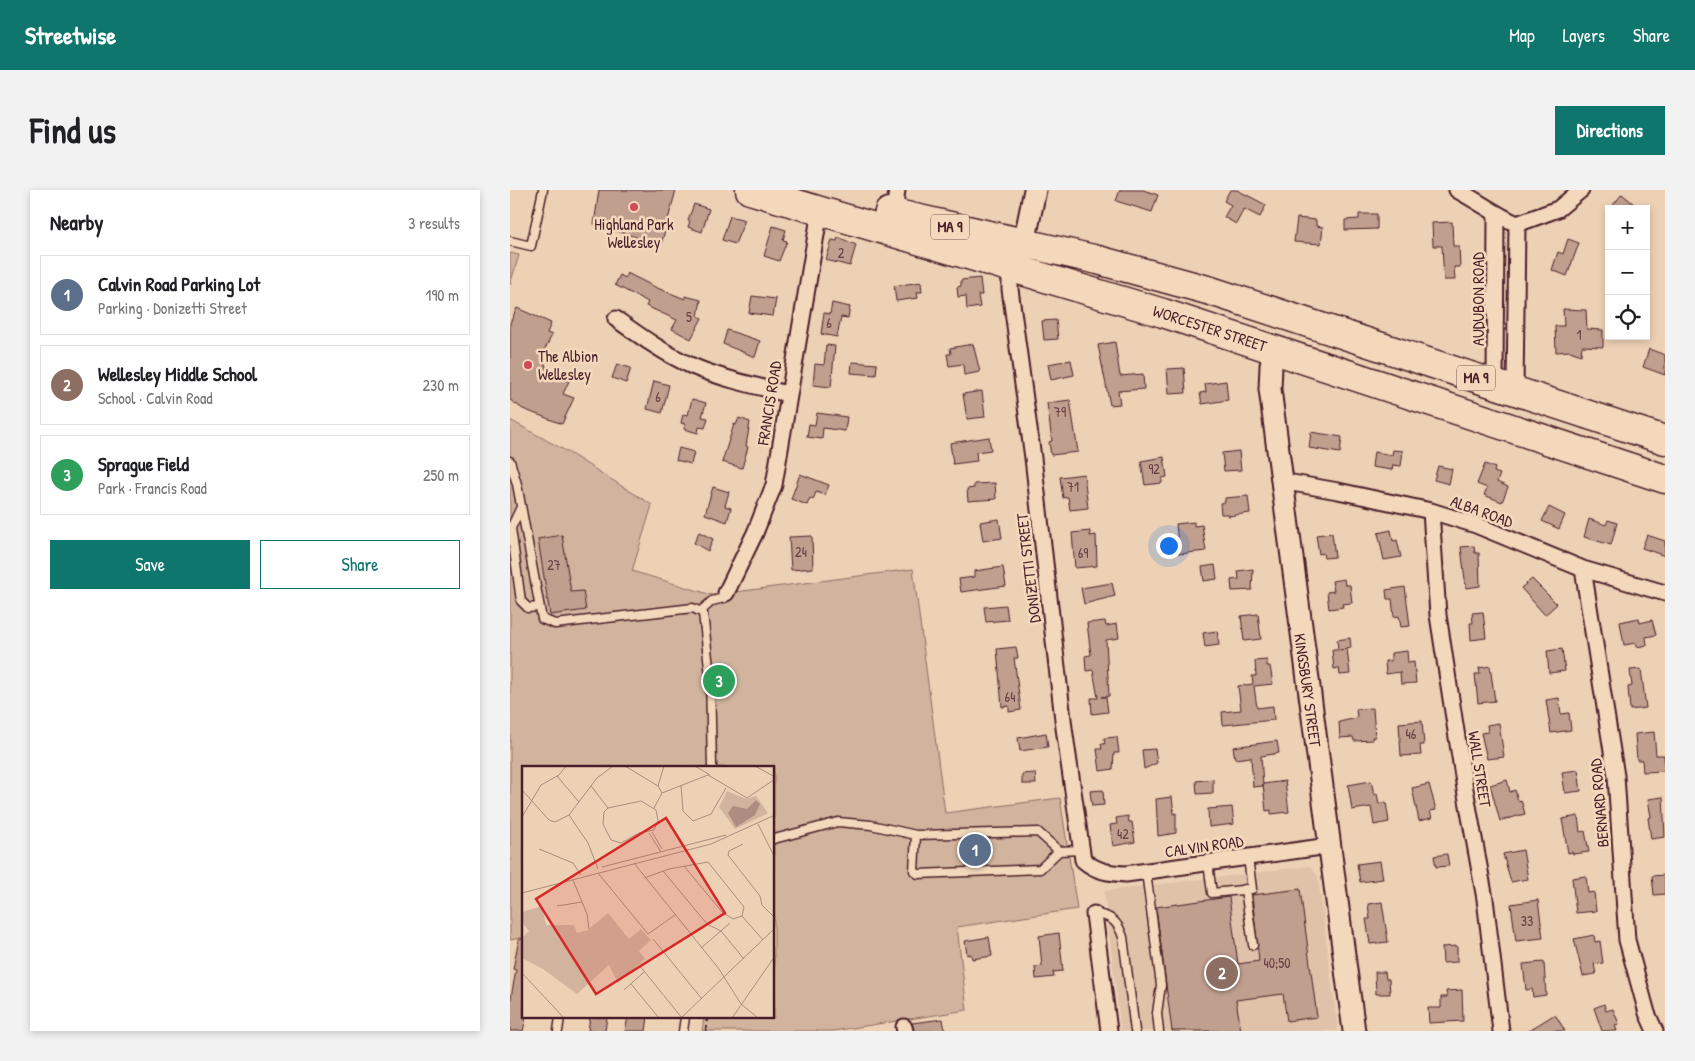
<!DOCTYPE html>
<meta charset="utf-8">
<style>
:root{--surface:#fff;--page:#f2f2f2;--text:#202124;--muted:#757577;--line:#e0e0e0;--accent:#0f766e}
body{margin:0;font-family:"Patrick Hand",sans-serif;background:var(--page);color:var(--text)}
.controls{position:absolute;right:15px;top:15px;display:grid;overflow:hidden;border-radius:0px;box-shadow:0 2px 8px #0003}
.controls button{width:45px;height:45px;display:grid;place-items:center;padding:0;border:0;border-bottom:1px solid var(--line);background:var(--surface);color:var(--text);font:25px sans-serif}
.you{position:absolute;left:658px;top:355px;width:18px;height:18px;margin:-12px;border:4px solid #fff;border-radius:50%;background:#1a73e8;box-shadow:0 0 0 8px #1a73e833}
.badge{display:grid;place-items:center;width:32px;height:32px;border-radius:50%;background:var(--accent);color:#fff;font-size:16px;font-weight:700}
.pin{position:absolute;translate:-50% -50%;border:2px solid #fff;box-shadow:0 1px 5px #0006}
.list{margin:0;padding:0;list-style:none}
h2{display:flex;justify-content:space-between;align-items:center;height:65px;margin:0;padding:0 20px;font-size:21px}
h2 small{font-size:16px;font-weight:400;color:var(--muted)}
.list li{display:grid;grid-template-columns:32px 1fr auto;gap:15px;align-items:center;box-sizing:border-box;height:80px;margin:0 10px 10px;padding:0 10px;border:1px solid var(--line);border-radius:0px}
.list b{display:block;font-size:19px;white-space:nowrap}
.list p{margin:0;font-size:16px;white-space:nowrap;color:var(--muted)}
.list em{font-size:16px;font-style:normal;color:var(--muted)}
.actions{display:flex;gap:10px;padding:15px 20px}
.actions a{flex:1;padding:11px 0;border:1px solid var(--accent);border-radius:0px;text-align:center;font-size:18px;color:var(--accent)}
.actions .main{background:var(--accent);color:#fff}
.icon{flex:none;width:28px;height:28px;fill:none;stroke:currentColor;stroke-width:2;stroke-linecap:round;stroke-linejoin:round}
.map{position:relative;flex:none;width:1155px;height:841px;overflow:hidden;border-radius:0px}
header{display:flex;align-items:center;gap:30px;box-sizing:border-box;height:70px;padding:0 25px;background:var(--accent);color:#fff}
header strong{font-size:24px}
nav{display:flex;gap:28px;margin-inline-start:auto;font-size:18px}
.intro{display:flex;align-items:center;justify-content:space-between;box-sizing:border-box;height:120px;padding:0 30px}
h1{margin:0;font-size:35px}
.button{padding:12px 22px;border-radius:0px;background:var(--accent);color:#fff;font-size:18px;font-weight:700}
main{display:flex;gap:30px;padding:0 30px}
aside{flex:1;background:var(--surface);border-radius:0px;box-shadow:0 2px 8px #0003}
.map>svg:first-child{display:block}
.built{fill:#e0c2a9}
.green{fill:#d2b49e;stroke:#8e6a64}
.building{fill:#c09f8e;stroke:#4a1f2b}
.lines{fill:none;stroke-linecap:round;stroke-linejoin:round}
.lane-casing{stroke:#4a1f2b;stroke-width:11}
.street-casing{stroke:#4a1f2b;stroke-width:19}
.secondary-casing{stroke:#4a1f2b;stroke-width:25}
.highway-casing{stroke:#4a1f2b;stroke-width:31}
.path{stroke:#4a1f2b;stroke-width:2.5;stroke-dasharray:5 4;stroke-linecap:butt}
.lane{stroke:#f4d8bb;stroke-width:8}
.street{stroke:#f4d8bb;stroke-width:15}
.secondary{stroke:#f4d8bb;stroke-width:21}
.highway{stroke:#f4d8bb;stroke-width:28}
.poi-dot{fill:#d1495b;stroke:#f4d8bb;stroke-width:2}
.labels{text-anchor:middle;stroke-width:5;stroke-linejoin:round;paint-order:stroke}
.number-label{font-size:14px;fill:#683f44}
.shield{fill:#f4d8bb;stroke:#7d5656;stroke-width:1}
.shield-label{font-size:15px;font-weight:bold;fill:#4a1f2b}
.poi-label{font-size:16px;fill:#4a1f2b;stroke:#f4d8bb}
.street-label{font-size:16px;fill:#4a1f2b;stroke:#f4d8bb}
.inset-road{fill:none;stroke:#ac8a7e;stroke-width:1}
.view{fill:#d62828;fill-opacity:0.15;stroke:#d62828;stroke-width:2.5}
.inset-edge{fill:none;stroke:#4a1f2b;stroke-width:2.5}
</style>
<header>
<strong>Streetwise</strong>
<nav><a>Map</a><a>Layers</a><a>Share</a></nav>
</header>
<div class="intro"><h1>Find us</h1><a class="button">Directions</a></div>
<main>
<aside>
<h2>Nearby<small>3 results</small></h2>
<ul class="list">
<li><span class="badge" style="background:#5c6f8a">1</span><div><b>Calvin Road Parking Lot</b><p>Parking · Donizetti Street</p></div><em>190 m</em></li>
<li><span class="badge" style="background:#8d6e63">2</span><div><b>Wellesley Middle School</b><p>School · Calvin Road</p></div><em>230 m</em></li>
<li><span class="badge" style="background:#2e9e5b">3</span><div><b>Sprague Field</b><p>Park · Francis Road</p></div><em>250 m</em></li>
</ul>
<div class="actions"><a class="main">Save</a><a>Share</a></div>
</aside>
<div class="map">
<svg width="1155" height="841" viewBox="0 0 1155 841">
<rect width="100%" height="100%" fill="#edd1b5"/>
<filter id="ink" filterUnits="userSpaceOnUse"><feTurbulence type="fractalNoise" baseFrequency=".02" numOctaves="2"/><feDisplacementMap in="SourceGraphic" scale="10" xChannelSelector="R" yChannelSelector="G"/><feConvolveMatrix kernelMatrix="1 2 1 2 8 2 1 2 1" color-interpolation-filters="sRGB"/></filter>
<g filter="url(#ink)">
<path class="built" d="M800,676L808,687L828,841H611L594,701Z"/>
<path class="green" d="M0,63L9,65L0,95Z
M0,230L56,261L142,315L122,381L202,405L403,379L435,623L550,608L567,719L447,737L457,820L323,841H192L194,827H264V577H14V747L0,750Z"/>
<path class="building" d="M89,0H166L151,55L84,34Z
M610,0H633L648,5L642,22L606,11Z
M720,0H727L756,15L750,27L734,19L726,34L714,27L721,15L714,11Z
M1112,4L1130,19H1100Z
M184,14L199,19L192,42L178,37L180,31L178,30Z
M849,24H867V39L835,40V30L849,29Z
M220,26L235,30L225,54L212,50Z
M787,28L806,30V36L813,37L811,54L784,52Z
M942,32L943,56H949L950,77H944L945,90H934L932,56H923L922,33Z
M263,36L276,40L273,50L277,51L269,71L254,66Z
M328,47L346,55L340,76L316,70L322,50L327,51Z
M1058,49L1069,53L1057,86L1042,80L1048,62L1053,64Z
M117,83L145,97L175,109V106L191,110L188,126L192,128L181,149L162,139L167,130L136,116L138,112L105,95L110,85L115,88Z
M470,88L472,105H468L470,117L457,119L456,106L448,107L447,97L451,96V90Z
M411,92L412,102H407L408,108L386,111L384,96Z
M242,106L266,109L263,126L239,123Z
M322,113L340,117L338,128L331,127L327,147L311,144L314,123L320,124Z
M7,118L41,133L37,143L42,145L32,165L38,183L59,191L53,204L64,208L52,234L13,219L0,210V133Z
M1053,119L1076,120L1077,139L1093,140V157L1072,156L1071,165L1060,161L1046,162L1045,136H1054Z
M546,130L548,149L534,150L532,131Z
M217,140L250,151L245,167L213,154Z
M605,152L610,186L633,184L634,199L608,201L610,214L600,215L588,155Z
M463,154L470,182L454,185L453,174L439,176L437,164H441L440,158Z
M316,155L325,156L321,197L303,195L305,174L314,175Z
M1139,159L1155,165V185L1133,177Z
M561,170L564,185L541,190L538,174Z
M342,172L367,174L366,185L341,183Z
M107,174L121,178L116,193L102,188Z
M674,178L676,203L659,204L657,179Z
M144,191L159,195L152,223L137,219Z
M716,191L718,210L692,214L690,203L696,202L695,194Z
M472,201L475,227L457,229L453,204Z
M182,209L196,213L192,227L198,228L195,238L189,237L188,243L174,239L175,234L171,233L173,224L178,225Z
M560,210L568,262L541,265L539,252L542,251L537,213Z
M307,223L337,227L335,241L313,238L312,249L297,247L299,234L305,235Z
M229,228L240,232L236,256L238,257L232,278L212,272L224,234L226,235Z
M801,242L832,247L830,263L799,258Z
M479,247L481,260L466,262L467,271L443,274L440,253Z
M169,258L184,262L181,274L166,270Z
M883,260L893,261L891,276L883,275L882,280L862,277L864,262L882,265Z
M729,261L731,280L714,281L712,263Z
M654,267L657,287L652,288V293L635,295L631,271Z
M975,274L985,278L984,282L990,284L987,292L998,297L992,312L974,305L977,298L967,294Z
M928,276L942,279L939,294L924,290Z
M290,284L319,295L315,305L306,302L303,310L300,308L297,315L281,309Z
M574,284L578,318L560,320L558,307L553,308L550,287Z
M485,293L486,309L458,311L457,299L464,298V294Z
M203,297L219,302L215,316L221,318L217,332L195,324Z
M738,306L740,323L718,326V324H711L710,313L715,312V308Z
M1039,317L1055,325L1049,339L1032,331Z
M489,329L492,348L473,351L470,332Z
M1079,329L1096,335L1098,330L1107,333L1101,355L1074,347Z
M684,332V336L692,335L696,361L669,364L666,334Z
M881,340L883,351L887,350L891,367L874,370L868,343Z
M580,341V346L586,345L587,376L565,378L562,343Z
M189,342L203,349L198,361L184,353Z
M822,343L825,367L814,368L813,363L809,364L806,345Z
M52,345L61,402L73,401L76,420L40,425L28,349Z
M1137,345L1155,351V366L1132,358Z
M302,346L303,378L281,380L279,347Z
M964,356L965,363H969L970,396L956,398L951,357Z
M705,375L707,389L694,391L692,377Z
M493,377L496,396L451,402L449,389L464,387V381Z
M743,379L742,400L722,401L721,390L729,389L728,381Z
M834,389L835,395H840L842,413L832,414L833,417L819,419L817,402L824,401L822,391Z
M1022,389L1047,414L1035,425L1011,398Z
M602,393L605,406L574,414L571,398Z
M895,397L900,436L891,437L889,426L884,427L882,409H877L876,400Z
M496,415L498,430L476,432L474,417Z
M973,422L976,448L961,450L960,433H963L962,423Z
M748,424L751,449L734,451L731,426Z
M1129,428L1130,433L1142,430L1146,445L1136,447L1137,455L1127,457L1126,453L1114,455L1110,432Z
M595,431L596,436L607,434L609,448L596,450L599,506L591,507H596L598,522L582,524L581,508H588L583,480L576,481L575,466L581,465L577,433Z
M707,441L709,455L695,457L693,443Z
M840,448L841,458L830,460L837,459L840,484L830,485L829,478L824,479L822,460H828L827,450Z
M506,457L508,468H504L511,520L499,522V516L492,517L487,459Z
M1052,459L1055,481L1039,483L1037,461Z
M897,461L898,473L904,472L906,493L891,494L890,482L876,484L875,471H881V463Z
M757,470V476H760L763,494L744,496L747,518L763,516L764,530L713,535L712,522L731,520L728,496L743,494L742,486H746L745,471Z
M980,476L985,511L968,513L965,484H970L969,478Z
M1131,479L1136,518L1120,520L1118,497L1122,496L1120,480Z
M1049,508L1051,524L1059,523L1061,540L1041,543L1036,510Z
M863,518L865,547H862L863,550L844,551L843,547L830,548L829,532L847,528L846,519Z
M912,531L914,555H910L911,565L891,566L889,533Z
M989,533L994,567L977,569L971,543L978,542L977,535Z
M1144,542L1146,565H1154L1155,581L1133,582L1132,570H1127L1125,544Z
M536,543L538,557L510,561L508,548Z
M607,547L609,563H604L603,579L590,581L587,559H592L591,554H595L594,548Z
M767,551L769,563L751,566L753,596L743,597L741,567L725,569L723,557Z
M645,559L647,573L634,579L632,560Z
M1068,580L1071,601L1055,603L1052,582Z
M525,583L526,594H512V584Z
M703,589V603L687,604L686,591Z
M997,590L1000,602L1005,600L1008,611L1011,610L1015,624L990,631L980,595Z
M775,591L779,622L761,624V620L756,621L753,594Z
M861,591L864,604H867L869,614L876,612L879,632L864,635L861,617L842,620L838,595Z
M919,594L926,620L920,621L922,628L909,631L902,598Z
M593,600L594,615L582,616L580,601Z
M662,607L664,624L666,623V643L648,646L646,609Z
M1153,607L1155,647L1141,649L1138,628L1141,627L1138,609Z
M722,617L724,634L699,637L698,619Z
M618,626L619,632H622L625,652L603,656L600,635L607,634L606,628Z
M1068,626L1070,642L1075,641L1079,662L1063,664L1062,662L1058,663L1052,629Z
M1013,660L1018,689L1001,692L993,664Z
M937,664L939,676L926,677L924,666Z
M870,671L873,689L850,692L847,674Z
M1155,685V704L1144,705L1142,686Z
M1076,686L1078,703L1084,702L1086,721L1066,723L1062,688Z
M790,699L807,827L777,831L773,804L726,810L731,841H662L646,717L719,707L728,774L749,771L742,705Z
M1028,710L1033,748L1006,751L1001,714Z
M872,712L878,752L860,754L856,729H860L858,714Z
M549,743L553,781L543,782L544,787L526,789L525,777L532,776L529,746Z
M1084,745L1085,752L1090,751L1093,773L1084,774L1086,784L1073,786L1064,749Z
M479,747L482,766L462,769L461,764L457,765L455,751Z
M9,749H14V827H16L13,841H0V813L6,780L3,779Z
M947,756V772L933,773L932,757Z
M1034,772L1036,805L1023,807L1022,799L1016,800L1013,774Z
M865,782H875L876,789H879L880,804H866Z
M952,800L953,831L919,833L918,818H931V807H937L936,801Z
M1094,814L1096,821L1103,819L1109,834L1105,835L1107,841H1092L1084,818Z
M1042,826H1046L1055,841H1018Z
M80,827H97L95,841H78Z
M118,827H138L136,841H115Z
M433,829L435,841H404L402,833Z"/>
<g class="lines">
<defs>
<path id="lane" d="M0,51L21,56L33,0
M0,271L7,294L32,429L45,434L183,418L193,423L200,486L202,577
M11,317L1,338L11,411L18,418L28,417
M191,421L202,411L214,408L216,403
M264,649L328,632L361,635L406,645
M549,661L528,642L406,645L404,681L408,684L530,679L549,661L570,660
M698,673L702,703L742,699L738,667
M636,682L651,795L647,823L649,841
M735,699L743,755
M584,724C601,725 608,732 613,747L625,841
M48,841L50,827
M173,841L175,827"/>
<path id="street" d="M947,0C968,11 986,25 1007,34L1048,19L1071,0
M384,24L387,0
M500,77V99L523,268L554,538L573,670C587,682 599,683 616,684L819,656
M106,129C130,146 155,164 182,176C213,189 246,196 278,204
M985,194L986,25
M1005,201L1007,34
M771,291L828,301L921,321L966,335L1073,379L1155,403
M921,321L928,425L955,599L975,709L991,841
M1073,379L1106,586L1117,750L1137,823L1145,841
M216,403L245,343L264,295L310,21
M584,724L599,841
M394,837L395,841"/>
<path id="secondary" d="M514,53L525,0
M764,159L761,176L760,199L844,841"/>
<path id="highway" d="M240,0L653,123L1155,289
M379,22L588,70L701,101L1155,250"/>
</defs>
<use href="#lane" class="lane-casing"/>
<use href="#street" class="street-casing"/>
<use href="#secondary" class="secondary-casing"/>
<use href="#highway" class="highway-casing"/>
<path class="path" d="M196,841L197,827"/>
<use href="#lane" class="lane"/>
<use href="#street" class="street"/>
<use href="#secondary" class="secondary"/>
<use href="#highway" class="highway"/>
</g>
</g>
<g class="poi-dot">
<circle cx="124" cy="17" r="5"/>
<circle cx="18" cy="175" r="5"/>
</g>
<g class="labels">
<g class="number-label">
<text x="331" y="68">2</text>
<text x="179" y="132">5</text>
<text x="319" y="138">6</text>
<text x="1069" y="150">1</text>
<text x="148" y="212">6</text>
<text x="550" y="227">79</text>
<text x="644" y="284">92</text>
<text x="563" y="302">71</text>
<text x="291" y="367">24</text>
<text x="573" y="368">69</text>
<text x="44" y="380">27</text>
<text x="500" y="512">64</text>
<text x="901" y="549">46</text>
<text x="613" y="649">42</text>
<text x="1017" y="736">33</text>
<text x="767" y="778">40;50</text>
</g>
<g class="shield">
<rect x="421" y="24.5" width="38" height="25" rx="4"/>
<rect x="947" y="175.5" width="38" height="25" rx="4"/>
</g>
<g class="shield-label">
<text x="440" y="42">MA 9</text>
<text x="966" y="193">MA 9</text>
</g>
<g class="poi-label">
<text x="124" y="40">Highland Park<tspan x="124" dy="18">Wellesley</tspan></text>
<text x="28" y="172" text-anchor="start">The Albion<tspan x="28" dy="18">Wellesley</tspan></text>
</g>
<g class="street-label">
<text transform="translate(968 109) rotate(-90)" y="6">AUDUBON ROAD</text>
<text transform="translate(700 138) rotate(18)" y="6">WORCESTER STREET</text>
<text transform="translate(259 213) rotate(-81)" y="6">FRANCIS ROAD</text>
<text transform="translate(972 321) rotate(20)" y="6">ALBA ROAD</text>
<text transform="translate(518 378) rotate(-97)" y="6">DONIZETTI STREET</text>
<text transform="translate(798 500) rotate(82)" y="6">KINGSBURY STREET</text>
<text transform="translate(970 579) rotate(81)" y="6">WALL STREET</text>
<text transform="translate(1089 613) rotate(-95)" y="6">BERNARD ROAD</text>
<text transform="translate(694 656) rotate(-8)" y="6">CALVIN ROAD</text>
</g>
</g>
<g transform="translate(12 576)">
<rect width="252" height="252" fill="#edd1b5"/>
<path d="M205,25L224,33L234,30L246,47L213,63L197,41ZM20,140L24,159H52L55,167L66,164L86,147L107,173L119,163L129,174L117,185L123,193L96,217L87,199L55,228L21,203L0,192V172L7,165L0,157V146Z" fill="#d2b49e"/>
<path d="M234,34L238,38L233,49L214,61L206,47L211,40L225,43Z" fill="#ae8c81"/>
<path class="inset-road" d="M103,0L136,20L140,27M173,0L188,9M233,0L253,11M35,10L57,36M159,19L161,45L171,55L189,48L204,22M69,20L86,42M136,20L142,0M0,24L27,54L33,56L47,49L75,12L91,0M119,35L134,44L136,55L132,64L117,67L99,77L89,74L81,58L82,46L86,42ZM132,42L140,27L186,9L225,32L253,13M47,49L66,77L76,103M0,51L19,19L37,9L44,0M236,58L253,92M130,66L140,83M127,67L139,86M221,78L207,85L206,89L238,130L240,139L253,152M17,83L51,97L59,109M112,97L197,203L219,238M162,100L200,146L211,153L220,150M80,101L204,69M141,105L185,158L199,165L222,193M76,107L126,168L153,149M122,112L147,103L186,96L222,141L220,150L241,174M51,114L65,148L67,163M0,127L189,78L253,49M35,140L60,136M131,173L180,233M179,182L208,157M118,200L160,252M0,207L42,252M109,218L137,252M102,224L122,206M219,238L236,252M159,252L253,162M210,252L253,190"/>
<path class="view" d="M144,52L203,147L74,228L14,133Z"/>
<rect width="252" height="252" class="inset-edge"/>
</g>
</svg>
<div class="controls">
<button>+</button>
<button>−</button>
<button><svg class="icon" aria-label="locate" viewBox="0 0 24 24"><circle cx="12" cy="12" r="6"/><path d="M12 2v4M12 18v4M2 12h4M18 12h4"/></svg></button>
</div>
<div class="you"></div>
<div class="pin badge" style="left:465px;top:660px;background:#5c6f8a">1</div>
<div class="pin badge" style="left:712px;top:783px;background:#8d6e63">2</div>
<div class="pin badge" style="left:209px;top:491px;background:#2e9e5b">3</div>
</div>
</main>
